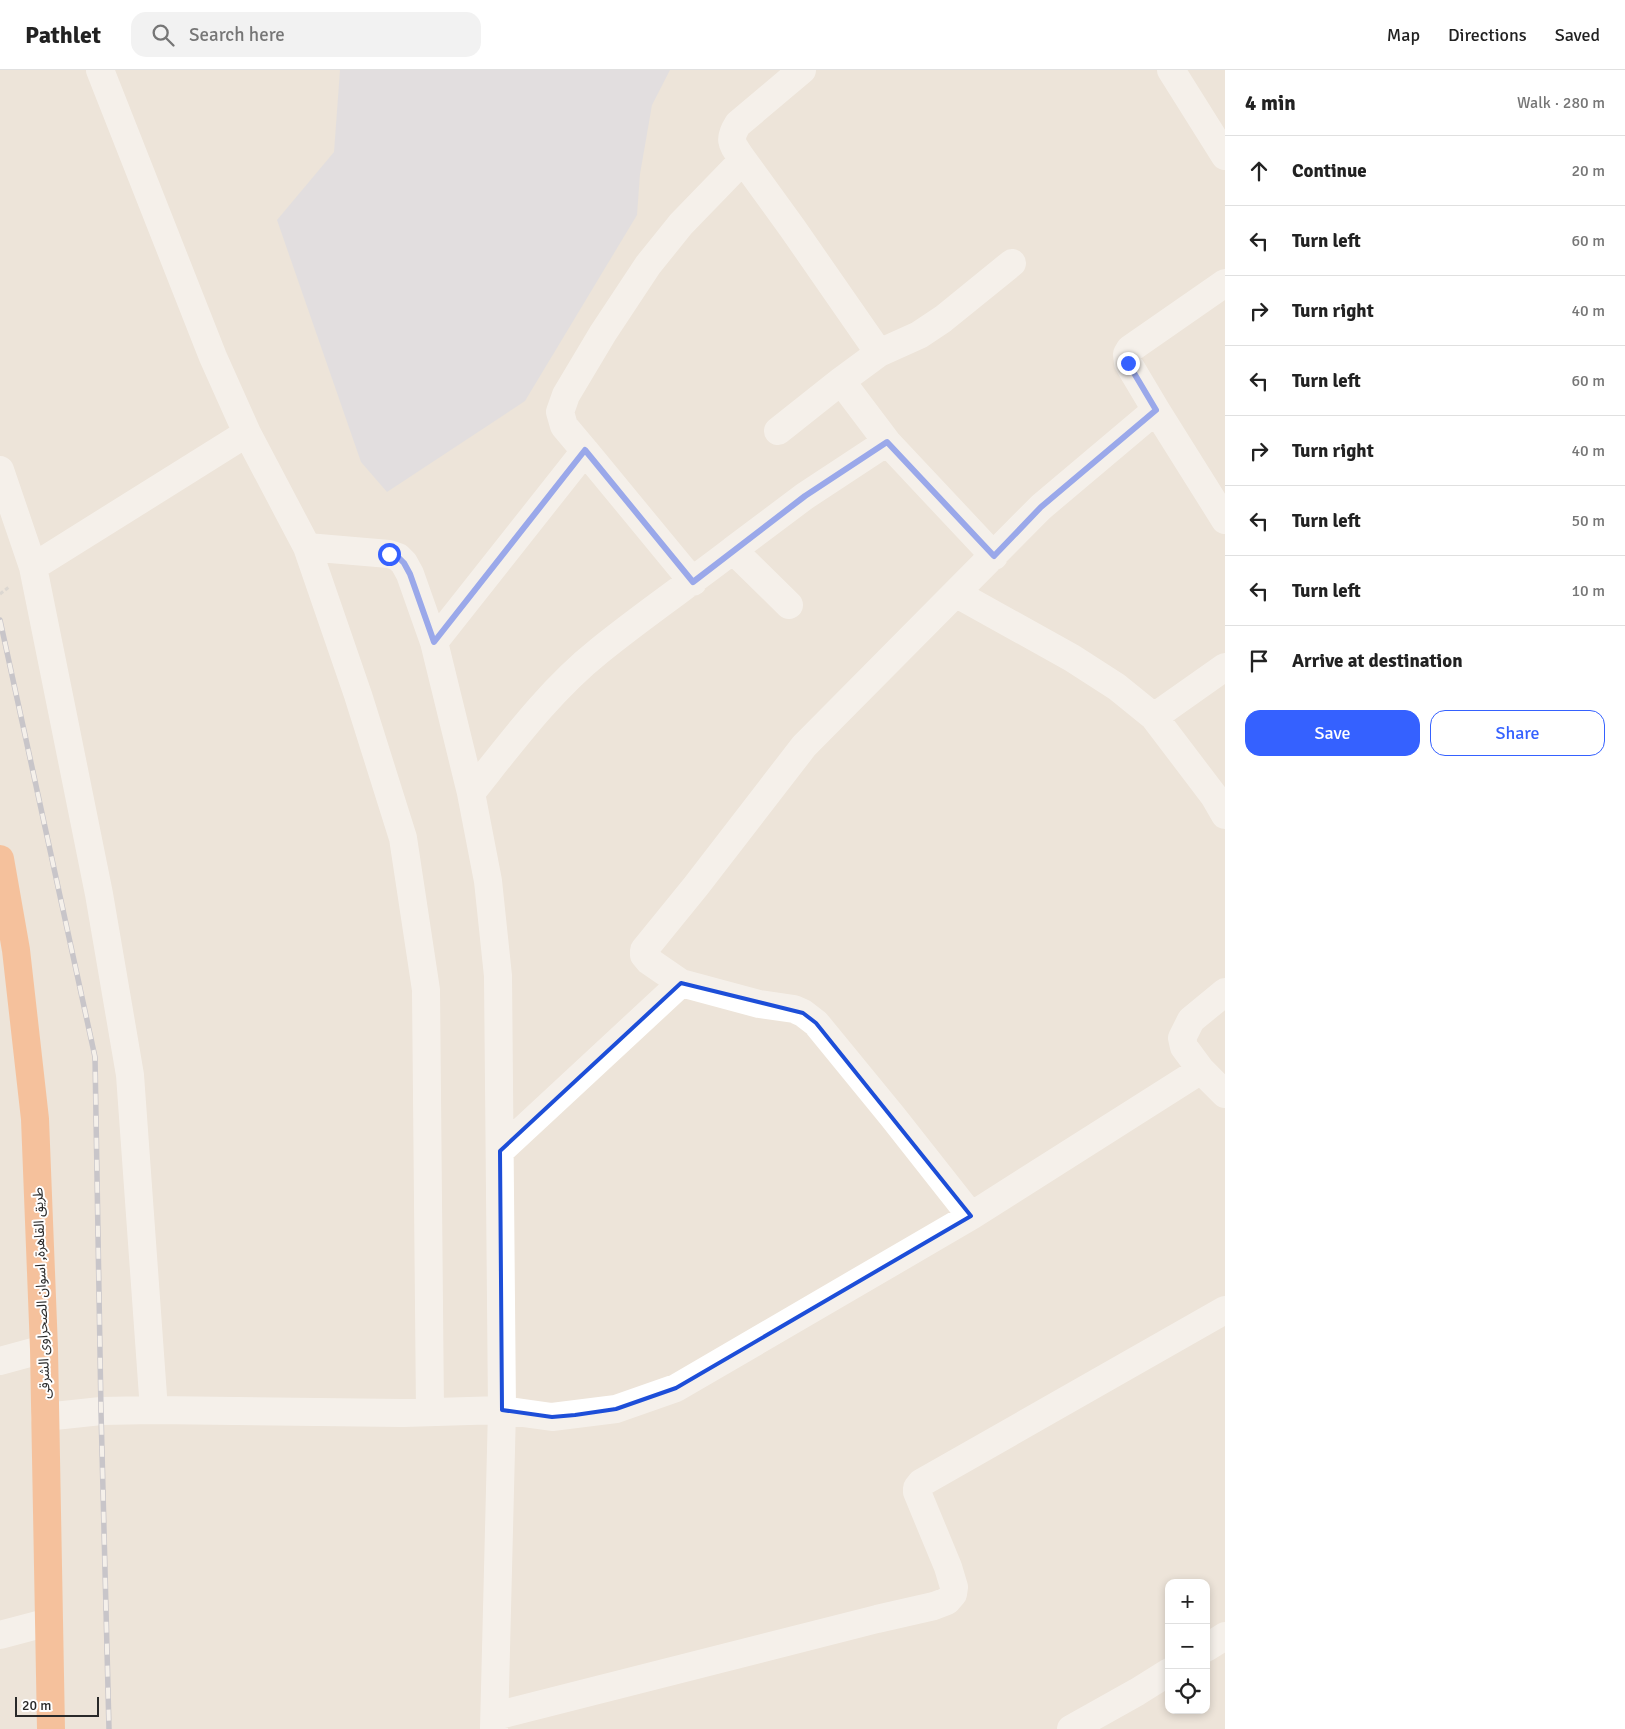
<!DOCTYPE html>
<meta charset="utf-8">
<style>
:root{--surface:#fff;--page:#f2f2f2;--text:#222;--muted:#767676;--line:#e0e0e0;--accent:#3561ff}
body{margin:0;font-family:Signika,"Noto Sans Arabic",sans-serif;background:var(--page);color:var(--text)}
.controls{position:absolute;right:15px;bottom:15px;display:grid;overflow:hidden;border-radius:10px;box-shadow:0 2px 8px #0003}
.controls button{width:45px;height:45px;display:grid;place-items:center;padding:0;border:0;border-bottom:1px solid var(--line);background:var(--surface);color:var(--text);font:25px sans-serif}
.scale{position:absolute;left:15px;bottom:12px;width:84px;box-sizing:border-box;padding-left:5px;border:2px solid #292929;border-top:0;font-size:14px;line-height:18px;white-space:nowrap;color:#292929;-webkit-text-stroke:4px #fff;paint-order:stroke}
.stop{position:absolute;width:15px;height:15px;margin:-11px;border:4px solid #3561ff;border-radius:50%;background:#fff}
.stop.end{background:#3561ff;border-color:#fff;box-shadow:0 1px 5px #0008}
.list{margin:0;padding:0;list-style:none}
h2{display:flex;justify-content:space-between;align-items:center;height:65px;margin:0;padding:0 20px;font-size:21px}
h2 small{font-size:16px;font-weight:400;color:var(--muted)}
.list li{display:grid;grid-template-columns:32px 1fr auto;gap:15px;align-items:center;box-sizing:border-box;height:70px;padding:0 20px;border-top:1px solid var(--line)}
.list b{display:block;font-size:19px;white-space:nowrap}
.list em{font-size:16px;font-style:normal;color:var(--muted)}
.actions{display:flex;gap:10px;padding:15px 20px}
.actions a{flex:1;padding:11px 0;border:1px solid var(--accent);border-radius:15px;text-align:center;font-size:18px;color:var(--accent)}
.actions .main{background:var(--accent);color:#fff}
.icon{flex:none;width:28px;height:28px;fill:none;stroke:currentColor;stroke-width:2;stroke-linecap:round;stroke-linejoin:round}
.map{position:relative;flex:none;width:1225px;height:1659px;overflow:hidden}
header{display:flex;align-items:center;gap:30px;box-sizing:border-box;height:70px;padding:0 25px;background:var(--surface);border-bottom:1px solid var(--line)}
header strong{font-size:24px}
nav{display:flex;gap:28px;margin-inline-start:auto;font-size:18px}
.search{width:350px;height:45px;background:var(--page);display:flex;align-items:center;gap:12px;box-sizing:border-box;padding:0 18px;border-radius:15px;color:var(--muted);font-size:19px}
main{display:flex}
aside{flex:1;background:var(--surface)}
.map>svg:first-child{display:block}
.airport{fill:#d5d8e6}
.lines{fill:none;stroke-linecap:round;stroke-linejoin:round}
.path{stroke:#c7c7c7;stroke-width:3;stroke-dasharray:4 2.5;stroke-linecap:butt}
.street{stroke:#fff;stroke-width:28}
.highway{stroke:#ff9853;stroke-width:28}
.rail-casing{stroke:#9ca0b6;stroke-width:5.5}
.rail{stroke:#fff;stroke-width:4;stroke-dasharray:11;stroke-linecap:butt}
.route{stroke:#3561ff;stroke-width:6}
.marked{fill:none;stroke:#1d4ed8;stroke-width:4;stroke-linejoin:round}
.labels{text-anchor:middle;stroke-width:4;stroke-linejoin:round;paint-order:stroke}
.street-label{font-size:14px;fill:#292929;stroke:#fff}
</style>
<header>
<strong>Pathlet</strong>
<div class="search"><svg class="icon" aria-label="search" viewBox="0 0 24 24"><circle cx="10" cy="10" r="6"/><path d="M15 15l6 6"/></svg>Search here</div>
<nav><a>Map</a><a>Directions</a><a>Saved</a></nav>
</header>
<main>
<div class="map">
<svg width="1225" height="1659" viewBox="0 0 1225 1659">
<rect width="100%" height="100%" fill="#ede4d9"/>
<path class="airport" d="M340,0H670L652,35L640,104L637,145L525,331L387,422L361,392L277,150L334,82Z"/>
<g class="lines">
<path class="path" d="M0,524L9,517"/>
<path class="street" d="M100,0L213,287L247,363L307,477L389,484L398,487L404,493L410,504L434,572L471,723L488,811L498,906L502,1340L494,1659
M1171,0L1225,86
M743,90C733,75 727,71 738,54L802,0
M879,283L919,265L943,249L1012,193
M841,311L887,372L994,486
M1156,340L1128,293L1127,284L1130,279L1225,213
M585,381L564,356L560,342L566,325L603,263L648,195L681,154L743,90L793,159L879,283L841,311L778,361
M0,400L33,497L99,824L130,1005L154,1340
M307,477L358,625L403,768L426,920L430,1342
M33,497L247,363
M957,524L1072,588L1117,617L1154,647L1214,726L1225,745
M789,535L733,480L805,426L887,372
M434,572L585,381L693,512
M1154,647L1225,597
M471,723C511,673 549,621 599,581C642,546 689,514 733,480
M1225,922L1191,950L1182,968L1184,977L1201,1000L1225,1024
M500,1081L681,913
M971,1146L893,1047L816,953L803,943L794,939L759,934L681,913L649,891L644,885V880L696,816L804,676L1041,437L1156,340L1225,450
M0,1291L44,1279
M45,1347L101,1341L154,1340L403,1343L502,1340L552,1347L616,1339L676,1318L971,1146L1201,1000
M0,1565L49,1552
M1206,1578L1225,1566
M495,1646L877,1549L934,1536L947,1531L953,1524L954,1517L948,1497L917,1422V1418L921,1413L1225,1240
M1071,1659L1137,1622L1169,1602"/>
<path class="highway" d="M0,789L16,880L35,1049L44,1279L51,1659"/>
<defs>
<path id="rail" d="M0,550L95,987L101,1341L109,1659"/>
</defs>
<use href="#rail" class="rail-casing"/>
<use href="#rail" class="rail"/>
</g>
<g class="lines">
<path class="route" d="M389,484L398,487L404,493L410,504L434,572L585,380L693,512L805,426L887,372L994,486L1041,437L1156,340L1128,293"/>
</g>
<path d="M0 0H1225V1659H0ZM681,913L803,943L816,953L971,1146L676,1318L616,1339L575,1345L552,1347L502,1340L500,1081Z" fill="#ede4d9" fill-opacity=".55" fill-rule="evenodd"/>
<path class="marked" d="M681,913L803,943L816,953L971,1146L676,1318L616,1339L575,1345L552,1347L502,1340L500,1081Z"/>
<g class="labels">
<g class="street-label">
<text transform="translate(41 1223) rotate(-92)" y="5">طريق القاهرة, اسوان الصحراوى الشرقى</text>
</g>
</g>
</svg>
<div class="controls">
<button>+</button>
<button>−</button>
<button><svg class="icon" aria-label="locate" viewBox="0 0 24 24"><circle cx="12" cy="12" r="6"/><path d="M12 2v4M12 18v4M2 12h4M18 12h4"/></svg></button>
</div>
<div class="scale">20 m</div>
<div class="stop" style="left:389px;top:484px"></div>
<div class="stop end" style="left:1128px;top:293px"></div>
</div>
<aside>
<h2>4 min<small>Walk · 280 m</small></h2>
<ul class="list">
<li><svg class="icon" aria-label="ahead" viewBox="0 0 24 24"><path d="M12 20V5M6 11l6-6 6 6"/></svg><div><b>Continue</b></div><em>20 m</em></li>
<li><svg class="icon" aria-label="left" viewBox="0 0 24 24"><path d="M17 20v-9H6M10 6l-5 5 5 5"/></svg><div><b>Turn left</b></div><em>60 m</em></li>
<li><svg class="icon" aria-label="right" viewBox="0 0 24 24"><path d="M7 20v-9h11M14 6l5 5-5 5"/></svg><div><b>Turn right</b></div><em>40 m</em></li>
<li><svg class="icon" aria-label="left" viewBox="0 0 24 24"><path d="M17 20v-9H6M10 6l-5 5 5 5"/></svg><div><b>Turn left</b></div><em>60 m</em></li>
<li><svg class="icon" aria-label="right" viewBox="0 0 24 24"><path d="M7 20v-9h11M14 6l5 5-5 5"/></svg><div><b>Turn right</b></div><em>40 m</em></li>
<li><svg class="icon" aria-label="left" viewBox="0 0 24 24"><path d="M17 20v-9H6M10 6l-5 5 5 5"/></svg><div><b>Turn left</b></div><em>50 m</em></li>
<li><svg class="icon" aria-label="left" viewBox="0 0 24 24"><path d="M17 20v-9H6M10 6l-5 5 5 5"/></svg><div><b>Turn left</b></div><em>10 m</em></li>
<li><svg class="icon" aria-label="arrive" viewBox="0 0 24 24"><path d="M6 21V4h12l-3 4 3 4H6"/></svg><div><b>Arrive at destination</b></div></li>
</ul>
<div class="actions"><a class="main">Save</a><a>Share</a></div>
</aside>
</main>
